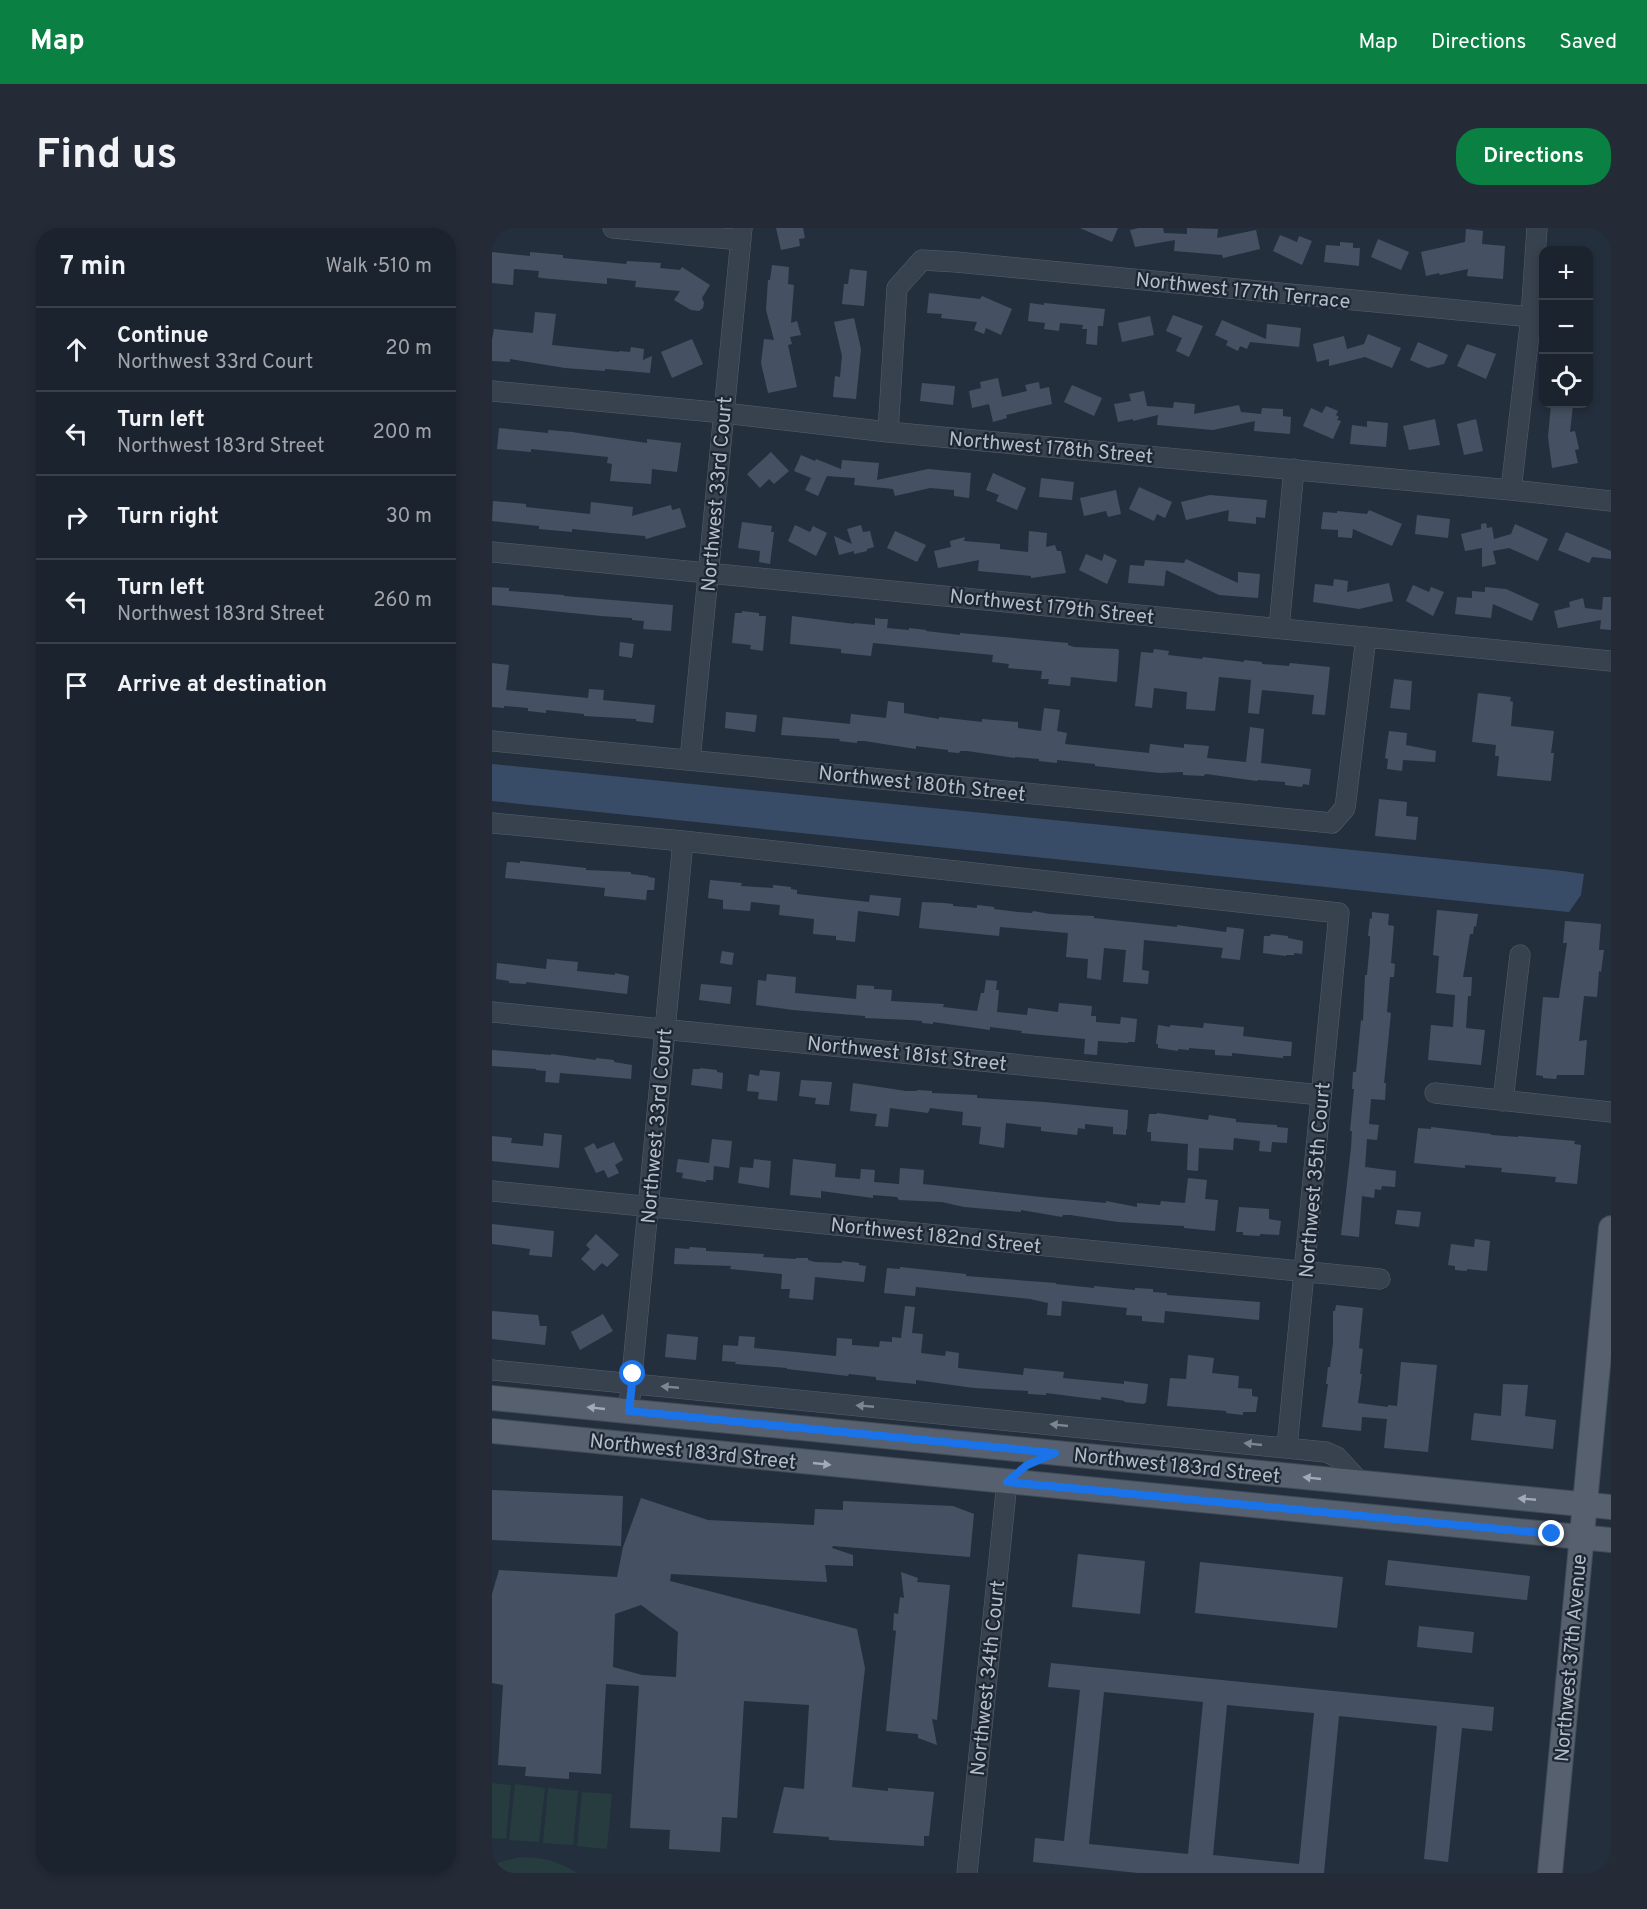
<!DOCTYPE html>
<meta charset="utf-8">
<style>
:root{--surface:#1b232e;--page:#242b36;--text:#f1f3f6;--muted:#a0a4aa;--line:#39404a;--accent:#0b8043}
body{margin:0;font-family:Overpass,sans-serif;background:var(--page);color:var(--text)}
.controls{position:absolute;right:18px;top:18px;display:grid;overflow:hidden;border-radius:12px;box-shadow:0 3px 9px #0003}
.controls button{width:54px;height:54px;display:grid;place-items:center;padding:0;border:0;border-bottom:2px solid var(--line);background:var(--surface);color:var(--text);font:30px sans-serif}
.stop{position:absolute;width:18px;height:18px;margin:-14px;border:4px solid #1a73e8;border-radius:50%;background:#fff}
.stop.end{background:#1a73e8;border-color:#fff;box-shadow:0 2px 6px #0008}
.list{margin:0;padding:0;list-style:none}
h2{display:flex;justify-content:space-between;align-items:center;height:78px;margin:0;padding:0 24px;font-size:26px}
h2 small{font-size:20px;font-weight:400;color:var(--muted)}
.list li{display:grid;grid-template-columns:39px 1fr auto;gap:18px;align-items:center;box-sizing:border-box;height:84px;padding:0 24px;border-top:2px solid var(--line)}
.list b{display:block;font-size:22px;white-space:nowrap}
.list p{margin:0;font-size:20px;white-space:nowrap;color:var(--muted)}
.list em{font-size:20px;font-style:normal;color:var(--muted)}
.icon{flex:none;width:33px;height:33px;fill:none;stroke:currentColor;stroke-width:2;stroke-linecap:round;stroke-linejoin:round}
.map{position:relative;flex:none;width:1119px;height:1645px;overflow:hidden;border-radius:24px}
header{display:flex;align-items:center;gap:36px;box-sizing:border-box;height:84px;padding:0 30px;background:var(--accent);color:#fff}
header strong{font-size:28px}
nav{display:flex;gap:33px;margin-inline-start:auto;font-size:21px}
.intro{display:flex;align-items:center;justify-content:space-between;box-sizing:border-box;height:144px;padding:0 36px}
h1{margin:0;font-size:42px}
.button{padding:15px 27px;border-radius:24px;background:var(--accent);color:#fff;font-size:21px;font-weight:700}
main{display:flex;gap:36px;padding:0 36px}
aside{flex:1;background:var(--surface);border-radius:24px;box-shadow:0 3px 9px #0003}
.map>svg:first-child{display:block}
.green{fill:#263c3f}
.water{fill:#394c67}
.building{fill:#455162;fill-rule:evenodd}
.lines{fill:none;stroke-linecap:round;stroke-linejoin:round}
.minor-casing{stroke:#565f6c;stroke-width:21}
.major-casing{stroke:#414a57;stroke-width:26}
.minor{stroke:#38414e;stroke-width:20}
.major{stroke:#56606e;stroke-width:24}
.oneway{fill:#7c8592}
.oneway2{fill:#a1aab7}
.route{stroke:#1a73e8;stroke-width:8}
.labels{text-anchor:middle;stroke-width:4.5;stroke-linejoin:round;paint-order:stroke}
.street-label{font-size:20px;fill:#b4bcc9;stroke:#1d2633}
</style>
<header>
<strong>Map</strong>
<nav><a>Map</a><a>Directions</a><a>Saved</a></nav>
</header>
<div class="intro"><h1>Find us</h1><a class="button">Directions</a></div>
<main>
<aside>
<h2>7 min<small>Walk · 510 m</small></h2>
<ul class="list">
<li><svg class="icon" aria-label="ahead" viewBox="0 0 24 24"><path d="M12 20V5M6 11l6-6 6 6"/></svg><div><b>Continue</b><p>Northwest 33rd Court</p></div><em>20 m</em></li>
<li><svg class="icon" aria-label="left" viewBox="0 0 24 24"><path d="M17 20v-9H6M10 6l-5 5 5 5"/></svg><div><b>Turn left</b><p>Northwest 183rd Street</p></div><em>200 m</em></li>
<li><svg class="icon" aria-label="right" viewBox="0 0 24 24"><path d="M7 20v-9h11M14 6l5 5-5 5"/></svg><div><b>Turn right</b></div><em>30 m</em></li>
<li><svg class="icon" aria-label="left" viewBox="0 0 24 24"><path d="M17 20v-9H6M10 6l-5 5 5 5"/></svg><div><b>Turn left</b><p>Northwest 183rd Street</p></div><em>260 m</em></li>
<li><svg class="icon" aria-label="arrive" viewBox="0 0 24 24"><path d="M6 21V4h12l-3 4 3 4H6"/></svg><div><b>Arrive at destination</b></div></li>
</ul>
</aside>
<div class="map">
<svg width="1119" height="1645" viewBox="0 0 1119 1645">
<rect width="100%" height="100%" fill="#242f3e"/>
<path class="green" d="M0,1555L19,1557L14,1611L0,1610Z
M23,1556L53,1560L47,1614L17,1612Z
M56,1560L86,1563L81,1617L51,1615Z
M90,1564L120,1566L115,1621L85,1618Z
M29,1629C53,1630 64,1632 85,1645H0V1638L8,1634Z"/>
<path class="water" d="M0,536L1071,643L1092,646L1089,667L1077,684L1017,678L0,573Z"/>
<path class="building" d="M284,0H311L313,10L307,11L308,18L289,22Z
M588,0H626L620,14Z
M647,0H671L672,5L695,6V0L726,1L725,10L764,2L768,21L731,30L730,27L682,23L683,12L643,19L638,2Z
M974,1L991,3L990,16L1013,18L1011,51L975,48L976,41L948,47L947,45L934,48L929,24L973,14Z
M788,7L805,14L807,8L820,13L810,37L781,23Z
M886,11L917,24L909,42L879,29Z
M848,14L861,15V20H868L867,38L832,34L834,17L848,18Z
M0,24L38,28V24L71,27V30L134,36L135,33L169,35L168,40L188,42L190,39L218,57L210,70L212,75L211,80L207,83L199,82L182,72L188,63L143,59L144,53L115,50V56L49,50L46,49L47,43L22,41L21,57L0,55Z
M280,37L297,39L296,56L302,57L299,95L305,93L309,107L298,109L300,116L296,117L305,159L276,165L269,135L272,111L282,112L274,82L276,52H278Z
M358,41L375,43L372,78L350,76L352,56H356Z
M437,65L488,71L490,68L520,81L509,107L494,100L492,106L482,102L485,94L449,90L450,86L435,85Z
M538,75L552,77V75L613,81L611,98H606L605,117L594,116L595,101H590L591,97L568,95L567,103L552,101L553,95L536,93Z
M43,84L64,86L60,117L127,124V123L138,124L139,119L152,121L151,132L160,128L158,145L113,141V143L73,140L18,131V134L0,133V112L2,101L41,105Z
M681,87L711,98L697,129L684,123L690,110L674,103Z
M658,88L662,107L630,114L626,95Z
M362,90L369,121L364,171L341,169L343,148L348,149L350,128L342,94Z
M730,92L774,111L775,96L809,100L807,119L758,114L755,121L748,118L746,123L734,117L736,113L723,107Z
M876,106L909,120L900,140L873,129L837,138V131L825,134L821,116L852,108L855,121L872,116Z
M200,111L211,136L180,150L169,124Z
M926,114L956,127L952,136L936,140L918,132Z
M975,116L1004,126L994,151L965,138Z
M506,150L510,169L535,163L533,157L547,154L548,161L557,159L560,176L514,187L515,190L501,194L497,176L480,180L477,163L489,160L488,154Z
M430,155L463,158L461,177L428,173Z
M580,157L610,170L602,188L572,174Z
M652,163L655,178L681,180L682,174L703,176L702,186L747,177L749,184L769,186L770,180L791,181V188L799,189L798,206L762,203L763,193L721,202L665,197L666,187L641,193V191L626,194L622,176L639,173L637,166Z
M1059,176L1081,177L1078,204L1083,203L1087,221L1083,222L1086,235L1060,240L1056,209Z
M834,178L846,183L844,187L847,189L845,192L849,193L841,211L811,198L819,180L830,185Z
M943,191L948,217L917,222L911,198Z
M984,191L991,223L972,227L965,196Z
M875,193L896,195L894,219L858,216L860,197L875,199Z
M7,200L56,205V202L80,204L155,215V211L189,215L185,244L160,241L159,256L118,253L120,236L115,235L116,229L39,221V224L5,221Z
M279,224L297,243L282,256L277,251L268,260L255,246Z
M309,227L323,233L324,231L349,241L350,232L387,235L385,252L436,241L479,245L477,270L462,268V262L438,260L403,268L401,261L362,257L363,250L335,248L326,268L313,262L319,250L302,243Z
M501,245L534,260L525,282L504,273L507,267L494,262Z
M549,250L582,254L580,272L547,269Z
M647,259L680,274L673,290L665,286L662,293L637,281Z
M624,262L629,286L616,289L614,283L592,288L588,270Z
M718,267L775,272L773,290L764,289V296L736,293L737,282L694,292L689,274Z
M1,273L34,276V279L98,286L99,274L141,279L140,288L179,277L180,282L188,280L194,299L154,311L153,308L119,305L80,301V304L47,301V298L0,293Z
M877,282L910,296L900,318L861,301L860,310L846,309V302L829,301L831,284L845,285V283L875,286Z
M925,287L958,291L956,310L923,306Z
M250,294L280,298L279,304H282L278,336L267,334L268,323L246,320Z
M994,295L995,300L1000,299L1002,311L1019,306L1023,296L1056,311L1046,333L1017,320L1001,323L1004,336L990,339V320L973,323L969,306L989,301V296Z
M303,297L318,304L321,298L335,305L324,328L296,313Z
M369,297L371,304L378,303L382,319L375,321V323L362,326V323L347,327L342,308L360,316L355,301Z
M403,303L434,317L425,334L395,320Z
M537,303L555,305L554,319L563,317L565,323H569L574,345L539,350V348L486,343L487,332L446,340L442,323L459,319L458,313L473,309L472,313L508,316V321L536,324Z
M1074,304L1119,323V331L1100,329L1097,335L1066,322Z
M594,326L610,333L612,326L625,332L615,356L587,342Z
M694,331L746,355V344L768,346L766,370L727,367L674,342L672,358L636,355L638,337L652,338L653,332L692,335Z
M842,351L856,353L855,364L897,355L901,373L867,381L821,374L823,356L841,358Z
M921,357L937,364L939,359L952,364L941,388L914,373Z
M0,359L17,360V363L72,367V368L181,377L179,403L151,401L152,393L140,392V390L109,388L0,377Z
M993,359L1014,361L1047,376L1040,393L1001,376L999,390L963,386L965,369L980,370V363L993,364Z
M1111,369H1119V402L1108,401L1109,392L1066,400L1062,383L1078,379L1077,374L1091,370L1093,380L1110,382Z
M250,383L267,385V388H274L271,423L258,421L259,417L240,415L243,385H250Z
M300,388L362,396V395L383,397V390L390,391H396L395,400L417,402V400L426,401L434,402V403L468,407V405L576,415V417L582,419L626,421L627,423L625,454L579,449L578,458L556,456L557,451H549L550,443L516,440L517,436L500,434L501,427L381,415L379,428L349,425V421L298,416Z
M128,414L142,416L140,430L127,428Z
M662,421L677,423L676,427L710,431L711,429L752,434V432L770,434V436L797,438L798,435L838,439L833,487L820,486L822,467L770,462L767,486L756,485L759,452L727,449L723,483L694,481L695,464L662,460L660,480L643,478L649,424L661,425Z
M0,435L17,437L14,462L96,470L97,461L112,462L111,472L163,477L161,495L144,493V491L92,488V486L54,482V485L36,483V480L12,478V480L0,479Z
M902,451L920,453L918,482L898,480Z
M986,465L1019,469L1018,473L1021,474L1019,498L1062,503L1059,525H1062L1059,553L1005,548L1007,528H1003L1004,517L980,514Z
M396,473L412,475V485L447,491V489L490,494V491L526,494V500L549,503L552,480L568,482L565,503L575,505L573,516L657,525L658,516L692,520V516L717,518L715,530L754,534L758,499L772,501L769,535L819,541L817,557L811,556L810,559L793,557V554L766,552L765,553L714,546L712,547V548L691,547V544L668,545L603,538V536L565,532V535L547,533V531L523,529V530L475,523H468L467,525L456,524V522L424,518V521L372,513H365V515L347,513L348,511L289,507L291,489L358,496L359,486L394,490Z
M234,484L265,487L263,504L233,500Z
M897,503L915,505L914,517L944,523L943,534L911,532L910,543L895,541L896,531L893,530Z
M887,571L915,574L914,588L926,589L924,612L883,608Z
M28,633L94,640V642L139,644V646L157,648L156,649L163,650L162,662H155L154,672L112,668L113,660L13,650L15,634L28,635Z
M218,652L250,655L249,658L281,660V657L299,659V661L305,662V666L377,674L378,667L409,670L407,688L366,683L363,714L344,712V708L321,706L322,691L287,687L288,677L259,674L258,683L231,681V672L216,670Z
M430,674L452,675L461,676V678L485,680V677L502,679V681L526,684L540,685L541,683L558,686L602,688V690L685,699V697L734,704L735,699L752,701L748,732L729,730L731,720L652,712L650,742L657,743L656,756L631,754L634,722L612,720L609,752L595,750L596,731L574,729L576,705L508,699L507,708L427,700Z
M945,682L986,686L984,699L982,698L981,706H978L971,749H980L979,768H976L974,800L993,802L989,837L936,832L939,797L961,799L963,767L944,765L947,728L941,727Z
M880,684L897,686L896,697L902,698L899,735L903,736L902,749H898L895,784L899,785L892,855H894L893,872L879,871L877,896L887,897L885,912L875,911L873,939L904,943L903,959L890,958L889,962L883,961L882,970L870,968L867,1009L849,1007L859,920L860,903H858L862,861H860L861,844H864L869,792L871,793L873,747H875L878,715V708H876L878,690L880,691Z
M1073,693L1109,696L1107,722H1112L1109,744L1107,743L1105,769L1092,768L1087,813L1095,812L1092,847H1065L1064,851L1051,850V848L1044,847L1051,769L1067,770L1075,715H1071Z
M779,706L796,708V710L811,713L810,726L802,725V727H794V728L771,725L772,708H778Z
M230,723L242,725L240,737L228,735Z
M55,731L86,734L85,743L123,747V745L137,748L135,766L34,754V756L17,755V753L4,751L5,735L54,741Z
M275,746L304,749L303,765L364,771L365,757L382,758V761L400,762L399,773L452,776L451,779L485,783L489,765H492L494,752L505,753L504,762H507L505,784L535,787L536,780L566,784L567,775L600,778L599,788H604V794L628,796L629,789L645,791L643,814H636V815L606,813L605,827L592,826L593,811L529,805L530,803L498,799V802L441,794V796L430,795V793L418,792L373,790V788L301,782L264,777L266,752L274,753Z
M209,756L240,759L238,776L207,772Z
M712,795L752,799L751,808L800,814L799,828H791V830L740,825V828L723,827V822L697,820V822L686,821V823L666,820V816H664L666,797L678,799V797L711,800Z
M0,822L59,827V826L104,832V830L122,832V834L140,837L139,851L68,845L67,855L53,854L54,843L44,842V841L0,838Z
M208,840L225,842V844L231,845L230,861L199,857L201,841H208Z
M268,842L288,844L285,873L266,871L267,864L255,863L257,846L267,848Z
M309,852L340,854L337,877L323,876L324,870L307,868Z
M361,855L414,863H425V862L440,863V865L485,867V870L552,874L636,882L635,902L634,901V907L621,906V899L593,896V901L586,900L585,907L549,903V899L514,895L512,920L487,916L489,899L470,897L471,884L438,880L436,885L398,880L396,899L383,898L385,886L358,883Z
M665,885L716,892L717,887L744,891V894L785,897V899L796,900L795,915L780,914L779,924L767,923L768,913L742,910L741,922L707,920L706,943L695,942L696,916L659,913V904H655L657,886H665Z
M939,899L999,906V907L1026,909V908L1083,913L1082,916L1089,917L1085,956L1063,954L1064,949L1009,944L1010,940L973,937V940L922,935L926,900L939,901Z
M52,905L70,907L67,940L0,933V908L20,910L19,915L51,918Z
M220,911L240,913L237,940L222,938L221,952H214V954L190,950L191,945L184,944L186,931L217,935Z
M122,914L131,932L123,937L127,945L116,950L112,942L104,945L92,920L102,915L105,921Z
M262,931L279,933L277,960L246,955L248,939L261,940Z
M301,931L344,936L343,949L368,951L369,941L383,942L382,954L407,956L408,940L432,942L431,956L549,969L614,975V973L645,979V975L668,977L669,973L693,975L696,950L715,952L713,971L726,972L723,1003L692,1000V998L626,994L578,987H571L570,989L529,982V984L472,979L450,974L407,972L405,969L381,967V970L329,963V970L298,967Z
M747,979L777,981V991L789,993L787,1007L768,1006V1008L751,1007V1004H744Z
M905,982L929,984L927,999L903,996Z
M0,996L62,1003L60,1029L37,1027L38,1021L0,1016Z
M104,1006L127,1027L115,1039L110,1035L102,1043L89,1031L98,1021L94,1017Z
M983,1011L998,1013L995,1043L975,1041V1043L963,1042V1038L956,1037L959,1016L982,1019Z
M198,1019L214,1020V1023L272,1026L271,1029L304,1031V1030H316V1032L323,1034L350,1035V1033L367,1035V1037L374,1038L372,1054L323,1049L321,1072L297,1070L298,1061H289L290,1046L238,1041L239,1038L182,1036L183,1020L197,1021Z
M408,1039L474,1046V1048L564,1055V1056L602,1060V1058L643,1062V1060L661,1061V1064L675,1065V1067L768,1074L767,1092L673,1083L672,1095L650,1093V1088L634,1087L635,1080L570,1073L569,1088L555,1087L556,1075L538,1071L424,1059L423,1068L392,1065L395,1040L408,1041Z
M844,1077L871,1080L867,1120L871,1121L868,1146H870L866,1175L896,1179V1177L905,1178L909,1134L945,1137L936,1224L892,1220L895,1191L870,1189L869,1203L830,1199L836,1156H834L836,1139H838L841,1115V1083H843Z
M413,1078L423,1079L420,1105L431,1106L429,1125L453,1128L454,1123L467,1125L466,1140L531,1147L532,1140L572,1144L571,1150L632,1156V1153L656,1156L654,1174L652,1176L632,1174L633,1173L609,1169V1172L554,1165V1167L536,1166V1163L482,1160L424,1152V1156L384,1152V1149L357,1146L356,1148L339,1146L295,1141V1140L243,1136L244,1134L230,1133L231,1117L246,1118L247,1108L263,1109L262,1120L344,1128L345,1110L360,1111V1117L387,1119L388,1113L400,1114V1109L409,1110Z
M0,1083L46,1087L48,1098H55L53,1117L0,1111Z
M111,1086L121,1103L88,1122L79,1104Z
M175,1106L206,1109L204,1132L173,1129Z
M696,1127L722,1130L720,1145L747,1148L746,1160L760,1161V1168L766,1169L764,1184H751V1187L734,1185V1183L675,1178L678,1150L694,1151Z
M1011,1156L1036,1157L1033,1188L1064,1192L1061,1221L979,1212L982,1185L1009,1188Z
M0,1262L131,1268L129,1318L0,1312Z
M149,1270L216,1292L322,1297L323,1281L351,1282V1273L461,1278L482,1286L478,1329L341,1318L340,1320L361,1327V1338L333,1337L335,1354L179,1346L178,1353L365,1401L373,1440L360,1559L396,1563V1560L442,1564L437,1608H432V1618L337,1612V1609L281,1605L292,1559L312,1561L317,1477L252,1473L245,1590L230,1589L228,1624L177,1621L178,1602L138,1600L147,1458L114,1456L109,1546L77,1544V1551L33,1548L34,1539L6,1537L11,1457L0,1455V1366L7,1342L125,1349L131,1319ZM149,1377L186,1404L184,1449L150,1447L121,1439L123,1386Z
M586,1326L653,1333L648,1386L580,1379Z
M896,1332L1038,1348L1035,1372L893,1357Z
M708,1334L851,1349L845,1400L703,1385Z
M409,1344L426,1350L425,1354L458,1357L445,1492L440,1491L445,1517L426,1510V1506L394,1503L404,1403L401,1402L402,1385L406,1386L408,1369L412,1370Z
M927,1398L982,1404L980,1425L925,1419Z
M559,1435L1002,1479L1000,1503L970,1500L956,1634L932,1631L945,1498L847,1488L832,1645H646L541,1634L543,1610L572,1613L588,1462L556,1459ZM612,1464L711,1474L696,1626L597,1616ZM735,1477L822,1485L807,1636L721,1627Z"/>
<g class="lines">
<defs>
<path id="minor" d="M121,0L249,12
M0,163L232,185L396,204L1019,262L1119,273
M396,204L405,60L430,32L464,34L1039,89
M1019,262L1039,89L1045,0
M0,324L1119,433
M787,400L802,241
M0,513L840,595L853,580L874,409
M198,532L250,0
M0,595L191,613L847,685L795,1219
M0,784L829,867
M943,865L1119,884
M1011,873L1028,727
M0,963L888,1051
M0,1142L834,1224L845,1229L869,1255
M138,1169L191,613
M475,1645L515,1254"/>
<path id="major" d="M0,1170L1119,1279
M0,1203L1119,1312
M1058,1645L1119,1000"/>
</defs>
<use href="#minor" class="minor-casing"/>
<use href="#major" class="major-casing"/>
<use href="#minor" class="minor"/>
<use href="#major" class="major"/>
</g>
<defs><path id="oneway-solid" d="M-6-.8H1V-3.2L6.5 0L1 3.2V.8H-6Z" transform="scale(1.5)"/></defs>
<g class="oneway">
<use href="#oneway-solid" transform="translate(178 1159) rotate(-175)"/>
<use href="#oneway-solid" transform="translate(373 1178) rotate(-175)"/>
<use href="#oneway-solid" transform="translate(567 1197) rotate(-174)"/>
<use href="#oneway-solid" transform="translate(761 1216) rotate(-174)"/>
</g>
<g class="oneway2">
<use href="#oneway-solid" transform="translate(104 1180) rotate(-174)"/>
<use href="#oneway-solid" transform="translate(330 1236) rotate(6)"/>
<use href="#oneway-solid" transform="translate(820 1250) rotate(-174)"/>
<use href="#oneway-solid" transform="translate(1035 1271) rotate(-175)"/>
</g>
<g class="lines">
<path class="route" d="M141,1146L137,1183L563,1225L535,1237L515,1254L1060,1306"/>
</g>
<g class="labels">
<g class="street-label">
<text transform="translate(751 62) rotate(6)" y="7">Northwest 177th Terrace</text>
<text transform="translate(559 219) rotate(5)" y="7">Northwest 178th Street</text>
<text transform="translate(224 266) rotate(-85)" y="7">Northwest 33rd Court</text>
<text transform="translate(560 378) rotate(6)" y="7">Northwest 179th Street</text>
<text transform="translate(430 555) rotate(6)" y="7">Northwest 180th Street</text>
<text transform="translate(415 825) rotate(6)" y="7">Northwest 181st Street</text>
<text transform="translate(164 898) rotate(-85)" y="7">Northwest 33rd Court</text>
<text transform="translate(822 952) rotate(-85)" y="7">Northwest 35th Court</text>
<text transform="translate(444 1007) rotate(6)" y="7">Northwest 182nd Street</text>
<text transform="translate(201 1223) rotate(6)" y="7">Northwest 183rd Street</text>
<text transform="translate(685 1237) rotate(6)" y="7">Northwest 183rd Street</text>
<text transform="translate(1078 1430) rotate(-85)" y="7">Northwest 37th Avenue</text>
<text transform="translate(495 1450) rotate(-84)" y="7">Northwest 34th Court</text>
</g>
</g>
</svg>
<div class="controls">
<button>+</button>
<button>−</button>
<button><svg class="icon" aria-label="locate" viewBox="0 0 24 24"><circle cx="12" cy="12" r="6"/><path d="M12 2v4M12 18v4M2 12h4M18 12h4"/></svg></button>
</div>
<div class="stop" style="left:141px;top:1146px"></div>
<div class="stop end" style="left:1060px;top:1306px"></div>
</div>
</main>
